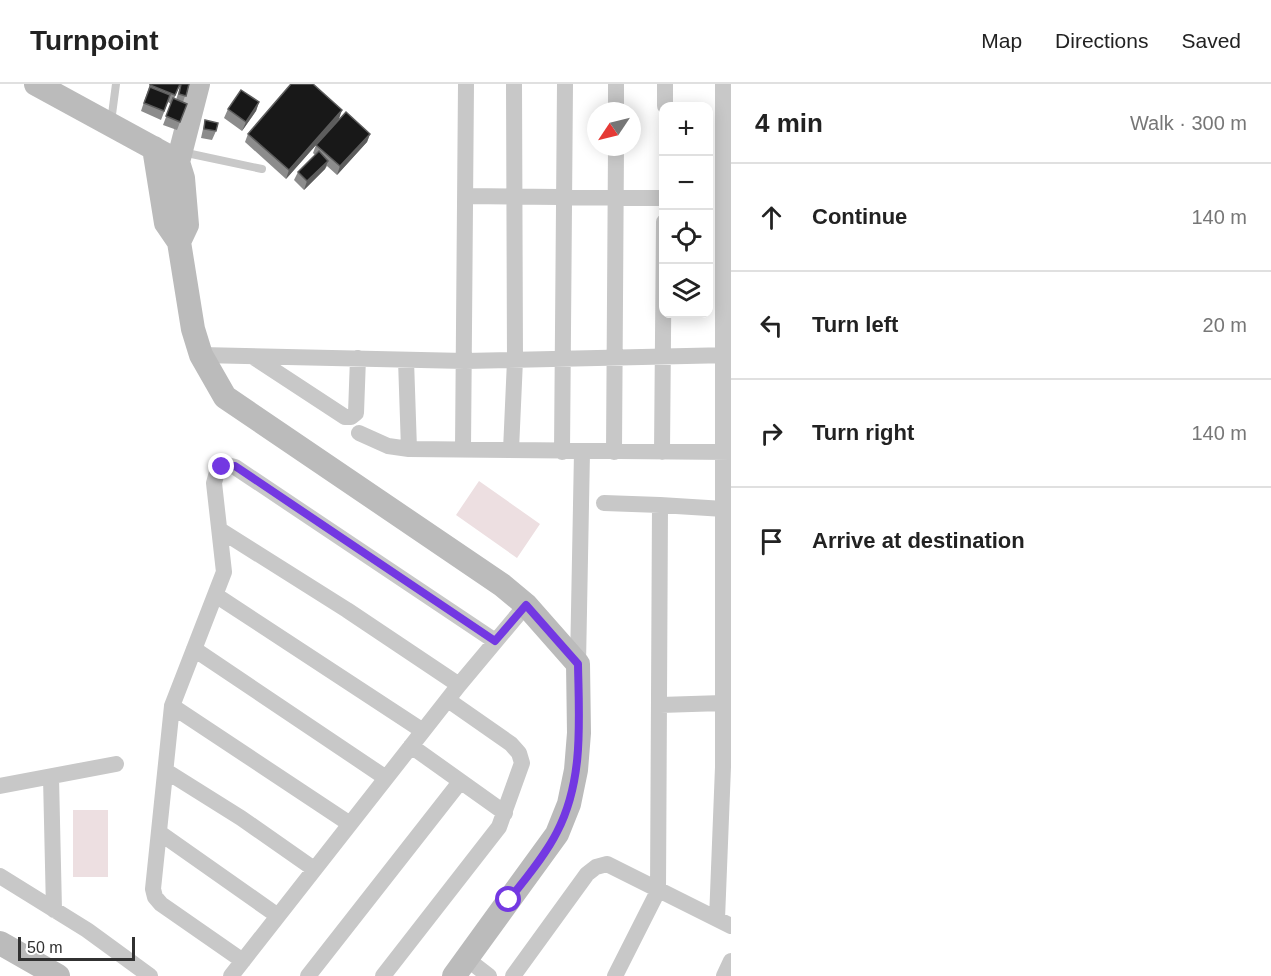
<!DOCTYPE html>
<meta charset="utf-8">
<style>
:root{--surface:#fff;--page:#f2f2f2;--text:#222;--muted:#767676;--line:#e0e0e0}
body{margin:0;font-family:Arial,sans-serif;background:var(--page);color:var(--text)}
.controls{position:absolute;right:18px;top:18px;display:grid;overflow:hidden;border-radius:12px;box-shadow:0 3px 15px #0003}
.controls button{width:54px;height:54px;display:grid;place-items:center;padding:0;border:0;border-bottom:2px solid var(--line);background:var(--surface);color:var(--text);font:30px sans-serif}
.compass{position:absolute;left:587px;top:18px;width:54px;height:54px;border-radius:50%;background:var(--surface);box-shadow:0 3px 15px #0003;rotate:235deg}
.scale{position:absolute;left:18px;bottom:15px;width:117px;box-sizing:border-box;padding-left:6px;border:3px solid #313131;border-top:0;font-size:16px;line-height:21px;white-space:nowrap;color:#313131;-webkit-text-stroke:4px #fff;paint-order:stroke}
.stop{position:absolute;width:18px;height:18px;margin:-14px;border:4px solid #7338e2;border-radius:50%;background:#fff}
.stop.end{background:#7338e2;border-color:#fff;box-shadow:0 2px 6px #0008}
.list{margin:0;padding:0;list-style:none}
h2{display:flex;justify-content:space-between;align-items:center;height:78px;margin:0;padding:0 24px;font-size:26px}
h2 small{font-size:20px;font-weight:400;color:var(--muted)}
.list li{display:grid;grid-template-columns:39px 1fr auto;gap:18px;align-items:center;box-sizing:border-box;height:108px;padding:0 24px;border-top:2px solid var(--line)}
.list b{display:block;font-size:22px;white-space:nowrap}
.list em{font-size:20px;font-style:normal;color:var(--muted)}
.icon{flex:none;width:33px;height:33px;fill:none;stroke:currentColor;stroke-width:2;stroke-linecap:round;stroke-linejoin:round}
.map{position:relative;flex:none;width:731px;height:892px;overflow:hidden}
header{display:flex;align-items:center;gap:36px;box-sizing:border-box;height:84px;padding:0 30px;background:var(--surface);border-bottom:2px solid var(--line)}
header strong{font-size:28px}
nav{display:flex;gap:33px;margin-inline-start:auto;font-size:21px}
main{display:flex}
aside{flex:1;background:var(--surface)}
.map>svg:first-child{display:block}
.pitch{fill:#eddfe1}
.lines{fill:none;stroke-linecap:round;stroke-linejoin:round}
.lane{stroke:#c8c8c8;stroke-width:8}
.street{stroke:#c8c8c8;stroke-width:16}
.secondary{stroke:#bbb;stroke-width:24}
.wall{fill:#8c8c8c}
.shaded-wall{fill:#5d5d5d}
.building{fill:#181818;stroke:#5d5d5d;stroke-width:1.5}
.route{stroke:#7338e2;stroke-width:8}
</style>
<header>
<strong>Turnpoint</strong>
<nav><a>Map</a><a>Directions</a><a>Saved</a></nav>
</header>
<main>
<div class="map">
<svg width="731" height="892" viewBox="0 0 731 892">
<rect width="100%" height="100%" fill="#fff"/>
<path class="pitch" d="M479,397L540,440L517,474L456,431Z
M73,726H108V793H73Z"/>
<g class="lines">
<path class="lane" d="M111,38L116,0
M182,68L262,85"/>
<path class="street" d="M616,0V27
M665,22V0
M466,112L664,114
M201,271L465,277L731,271
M255,274L345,333H351L356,329L358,274
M406,276L409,365
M359,349L388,362L409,365L731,368
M463,365L466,0
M511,366L515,276L514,0
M562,368L565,0
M614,368L616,63
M662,368L664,138
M604,419L660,421
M220,446L347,526L459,601
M217,512L423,647
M194,565L386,694
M578,580L582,368
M660,621L723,619
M172,622L350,740
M411,662L505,729
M166,687L241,734L314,785
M51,693L54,826
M0,702L116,680
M160,749L278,832
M0,792L87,846L150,892
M717,835L723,683V0
M467,875L489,892
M243,877L161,820L155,813L153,805L172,622L224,488L214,399L217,388L227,381L235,383L495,557
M231,892L459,601L526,521
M308,892L460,698
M383,892L499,743L522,679L519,669L511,660L448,616
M513,892L587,790L596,783L607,780L731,842
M615,892L658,807L660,421L724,425
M724,892L731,877"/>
<path class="secondary" d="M36,0L168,72
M154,64L166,139L179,158L193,245L201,271L225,313L502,501L526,521L578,580L579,649L576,686L569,720L557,750L454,892
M179,158L187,141L183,94L178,78L198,0
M0,859L58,892"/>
</g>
<path class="wall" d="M150,0H180L174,15L176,16L181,0H189L183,18L187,20L177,46L163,41L171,20L168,18L161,36L141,27Z
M259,18L256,27L242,47L224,34L228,25Z
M339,35L325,51L370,50L367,58L337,91L327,82L325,85L304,106L294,96L298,88L315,71L313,69L316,61L286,95L245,58L248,50Z
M205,36L216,47L212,56L201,54Z"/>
<path class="shaded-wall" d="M259,18L256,27L242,47L246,38Z
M342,26L339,35L286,95L289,86Z
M370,50L367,58L337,91L340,82Z
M328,77L325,85L304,106L307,97Z"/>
<path class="building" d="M150,0H180L175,11L150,1Z
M181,0H189L186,12L179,10Z
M291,0H313L342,26L289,86L248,50Z
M150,3L170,11L164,27L144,19Z
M241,6L259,18L246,38L228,25Z
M173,14L187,20L180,38L166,32Z
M346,28L370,50L340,82L316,61Z
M205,36L218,39L216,47L204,45Z
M319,67L328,77L307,97L298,88Z"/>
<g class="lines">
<path class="route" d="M222,383L235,382L495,557L526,521L578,580C579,637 584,696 557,748C545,772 525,795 509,816"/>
</g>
</svg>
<div class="controls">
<button>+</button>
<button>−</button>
<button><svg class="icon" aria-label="locate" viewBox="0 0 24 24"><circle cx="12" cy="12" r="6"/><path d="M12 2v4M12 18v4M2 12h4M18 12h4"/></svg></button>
<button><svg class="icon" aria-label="layers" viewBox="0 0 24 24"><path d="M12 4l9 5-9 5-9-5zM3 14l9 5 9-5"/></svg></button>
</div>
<svg class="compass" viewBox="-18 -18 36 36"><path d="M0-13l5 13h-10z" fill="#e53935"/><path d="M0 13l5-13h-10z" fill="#767676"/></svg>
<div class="scale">50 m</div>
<div class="stop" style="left:509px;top:816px"></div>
<div class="stop end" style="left:222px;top:383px"></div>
</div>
<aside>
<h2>4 min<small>Walk · 300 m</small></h2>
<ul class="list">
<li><svg class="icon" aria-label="ahead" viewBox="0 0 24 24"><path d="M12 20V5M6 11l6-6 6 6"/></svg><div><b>Continue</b></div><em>140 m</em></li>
<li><svg class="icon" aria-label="left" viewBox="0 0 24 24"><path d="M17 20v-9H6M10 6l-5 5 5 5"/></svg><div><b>Turn left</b></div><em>20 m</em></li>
<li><svg class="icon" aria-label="right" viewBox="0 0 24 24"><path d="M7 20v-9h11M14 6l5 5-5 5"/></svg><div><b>Turn right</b></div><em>140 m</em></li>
<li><svg class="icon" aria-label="arrive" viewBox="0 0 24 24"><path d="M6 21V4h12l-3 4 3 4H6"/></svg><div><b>Arrive at destination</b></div></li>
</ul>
</aside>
</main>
